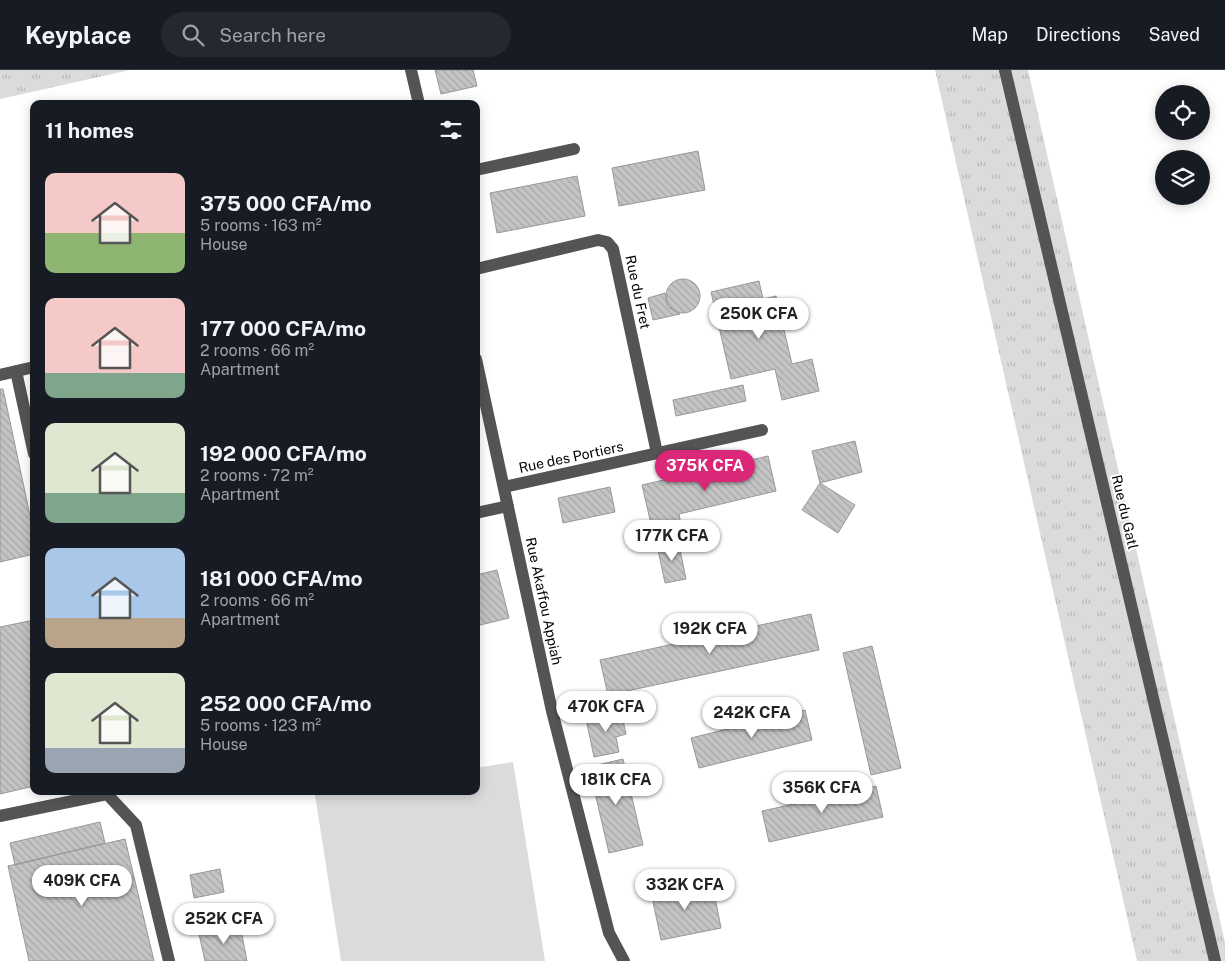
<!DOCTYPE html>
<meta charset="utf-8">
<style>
body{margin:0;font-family:"Public Sans",sans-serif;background:#242831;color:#f1f3f6;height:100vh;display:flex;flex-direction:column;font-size:19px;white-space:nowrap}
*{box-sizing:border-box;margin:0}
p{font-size:16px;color:#9ea1a6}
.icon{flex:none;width:28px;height:28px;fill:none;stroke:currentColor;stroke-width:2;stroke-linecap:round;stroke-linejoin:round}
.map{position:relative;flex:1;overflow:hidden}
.panel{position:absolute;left:30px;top:30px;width:450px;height:695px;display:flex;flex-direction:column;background:#171b24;border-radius:10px;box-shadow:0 2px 12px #0003}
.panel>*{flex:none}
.fabs{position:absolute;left:1155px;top:15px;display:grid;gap:10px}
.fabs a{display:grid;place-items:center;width:55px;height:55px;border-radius:50%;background:#171b24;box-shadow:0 2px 12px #0003;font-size:25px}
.price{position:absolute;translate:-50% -42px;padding:0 11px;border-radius:18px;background:#fff;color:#222;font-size:16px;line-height:32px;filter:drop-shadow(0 1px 2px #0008)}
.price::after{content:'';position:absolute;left:50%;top:30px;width:15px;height:11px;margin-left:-8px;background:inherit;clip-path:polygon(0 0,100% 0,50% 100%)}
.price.current{background:#db2777;color:#fff}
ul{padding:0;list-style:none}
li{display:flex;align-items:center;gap:15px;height:125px;padding:0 15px}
li span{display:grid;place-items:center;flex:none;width:140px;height:100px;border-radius:10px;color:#555}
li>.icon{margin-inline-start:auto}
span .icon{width:60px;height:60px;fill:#fffc;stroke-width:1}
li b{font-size:21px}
h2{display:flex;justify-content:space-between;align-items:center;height:60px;padding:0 15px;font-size:21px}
header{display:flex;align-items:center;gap:30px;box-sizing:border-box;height:70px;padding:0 25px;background:#171b24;border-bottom:1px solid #363941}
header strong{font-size:24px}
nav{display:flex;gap:28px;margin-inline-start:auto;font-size:18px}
.search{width:350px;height:45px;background:#242831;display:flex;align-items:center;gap:12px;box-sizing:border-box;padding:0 18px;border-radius:28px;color:#9ea1a6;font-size:19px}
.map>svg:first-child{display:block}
.grass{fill:url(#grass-tufts)}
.garden{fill:#dbdbdb}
.building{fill:url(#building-back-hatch);stroke:#989898}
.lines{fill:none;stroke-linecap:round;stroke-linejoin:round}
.minor{stroke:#545454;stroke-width:12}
.labels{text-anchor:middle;stroke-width:4;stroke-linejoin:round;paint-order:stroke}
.street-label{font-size:14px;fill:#000;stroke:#fff}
</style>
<header>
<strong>Keyplace</strong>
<div class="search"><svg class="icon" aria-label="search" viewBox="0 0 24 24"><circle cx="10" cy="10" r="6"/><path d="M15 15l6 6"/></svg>Search here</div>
<nav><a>Map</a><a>Directions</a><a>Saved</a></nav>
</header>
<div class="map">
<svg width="1225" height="891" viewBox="0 0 1225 891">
<defs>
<pattern id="grass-tufts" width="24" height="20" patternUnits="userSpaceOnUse" patternTransform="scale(1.25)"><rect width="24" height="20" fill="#dbdbdb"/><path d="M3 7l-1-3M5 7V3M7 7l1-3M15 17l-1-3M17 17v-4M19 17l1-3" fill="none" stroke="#bababa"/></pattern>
<pattern id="building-back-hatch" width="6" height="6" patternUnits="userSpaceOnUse" patternTransform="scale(1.25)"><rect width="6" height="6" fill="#c4c4c4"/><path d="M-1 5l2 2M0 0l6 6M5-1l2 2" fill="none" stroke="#a7a7a7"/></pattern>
</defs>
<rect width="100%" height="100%" fill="#fff"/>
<path class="grass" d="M0,0H130L0,29Z
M935,0H1028L1225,873V891H1137Z"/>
<path class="garden" d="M513,692L545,891H341L315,725L337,721H476V698Z"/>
<path class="building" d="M435,0H473L477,16L441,24Z
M698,81L705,120L619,136L612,98Z
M577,106L585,146L497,163L490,123Z
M666 226a17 17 0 1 1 34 0a17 17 0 1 1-34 0Z
M759,211L763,229L776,226L792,294L812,289L819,321L782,330L775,299L731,309L711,222Z
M665,223L668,237L680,244L653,250L648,228Z
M743,315L746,331L676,346L673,330Z
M0,319H3L34,464V484L0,492Z
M855,371L862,402L820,413L812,381Z
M768,386L776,421L679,444L682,461L654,467L642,415Z
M820,413L855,435L838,463L802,440Z
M610,417L615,442L563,453L558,428Z
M678,470L686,509L665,513L657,475Z
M497,500L509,548L476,556V505Z
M811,544L819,580L608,625L600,590Z
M34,550V716L0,724V557Z
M872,576L901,698L871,705L843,583Z
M805,640L812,670L699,698L691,668Z
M621,641L626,664L616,667L619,682L594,687L586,649Z
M623,689L643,775L609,783L589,697Z
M876,716L883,747L769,772L762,741Z
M100,752L105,773L15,795L10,773Z
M125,769L154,891H29L8,796Z
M220,799L224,822L194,828L190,805Z
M702,811L705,824L714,822L721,858L661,870L651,822Z
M240,855L247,891H205L199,864Z"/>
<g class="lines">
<path class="minor" d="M411,0L419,34
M1005,0L1215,891
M476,100L574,79
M476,199L598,170L607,172L613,179L657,383
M476,289L552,641L609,863L624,891
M16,301L34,384
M0,305L34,297
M504,417L762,360
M476,443L508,436
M107,724L136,755L169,891
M0,746L107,724V721"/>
</g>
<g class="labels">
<g class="street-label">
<text transform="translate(638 222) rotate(78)" y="5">Rue du Fret</text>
<text transform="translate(571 387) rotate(-12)" y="5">Rue des Portiers</text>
<text transform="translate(1125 442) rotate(77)" y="5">Rue du Gatl</text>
<text transform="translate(544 531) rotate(78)" y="5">Rue Akaffou Appiah</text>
</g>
</g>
</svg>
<div class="fabs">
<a><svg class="icon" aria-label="locate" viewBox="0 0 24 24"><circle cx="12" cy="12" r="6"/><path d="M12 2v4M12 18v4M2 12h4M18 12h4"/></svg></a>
<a><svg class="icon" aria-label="layers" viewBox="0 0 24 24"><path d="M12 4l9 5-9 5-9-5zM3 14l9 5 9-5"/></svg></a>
</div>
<b class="price" style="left:759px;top:270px">250K CFA</b>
<b class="price current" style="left:705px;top:422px">375K CFA</b>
<b class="price" style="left:672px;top:492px">177K CFA</b>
<b class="price" style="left:710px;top:585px">192K CFA</b>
<b class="price" style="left:606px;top:663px">470K CFA</b>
<b class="price" style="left:752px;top:669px">242K CFA</b>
<b class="price" style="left:616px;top:736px">181K CFA</b>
<b class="price" style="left:822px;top:744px">356K CFA</b>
<b class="price" style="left:82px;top:837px">409K CFA</b>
<b class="price" style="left:685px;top:841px">332K CFA</b>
<b class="price" style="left:224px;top:875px">252K CFA</b>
<section class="panel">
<h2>11 homes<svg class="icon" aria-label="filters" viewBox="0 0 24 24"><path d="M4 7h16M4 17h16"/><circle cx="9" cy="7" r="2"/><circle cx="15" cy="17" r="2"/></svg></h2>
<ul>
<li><span style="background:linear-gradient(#f6c9c9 60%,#8fb573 0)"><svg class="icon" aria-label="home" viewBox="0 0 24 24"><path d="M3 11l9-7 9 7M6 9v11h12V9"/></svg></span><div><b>375 000 CFA/mo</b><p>5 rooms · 163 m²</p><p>House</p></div></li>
<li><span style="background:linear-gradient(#f6c9c9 75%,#7fa58c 0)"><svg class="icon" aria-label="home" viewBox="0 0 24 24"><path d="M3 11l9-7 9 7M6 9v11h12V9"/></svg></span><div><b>177 000 CFA/mo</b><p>2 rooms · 66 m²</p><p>Apartment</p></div></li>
<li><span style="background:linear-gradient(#dfe7d0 70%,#7fa58c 0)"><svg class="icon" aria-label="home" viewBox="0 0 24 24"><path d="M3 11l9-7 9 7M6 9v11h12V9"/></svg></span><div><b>192 000 CFA/mo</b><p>2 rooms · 72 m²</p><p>Apartment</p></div></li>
<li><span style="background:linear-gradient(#a9c7e8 70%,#b9a48a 0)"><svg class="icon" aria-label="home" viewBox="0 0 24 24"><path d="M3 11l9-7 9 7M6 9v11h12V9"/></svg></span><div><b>181 000 CFA/mo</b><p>2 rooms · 66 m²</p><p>Apartment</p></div></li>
<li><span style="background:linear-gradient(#dfe7d0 75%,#9aa5b1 0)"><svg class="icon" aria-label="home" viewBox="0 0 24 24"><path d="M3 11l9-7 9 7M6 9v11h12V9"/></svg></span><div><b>252 000 CFA/mo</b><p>5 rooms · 123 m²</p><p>House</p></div></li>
</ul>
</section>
</div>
